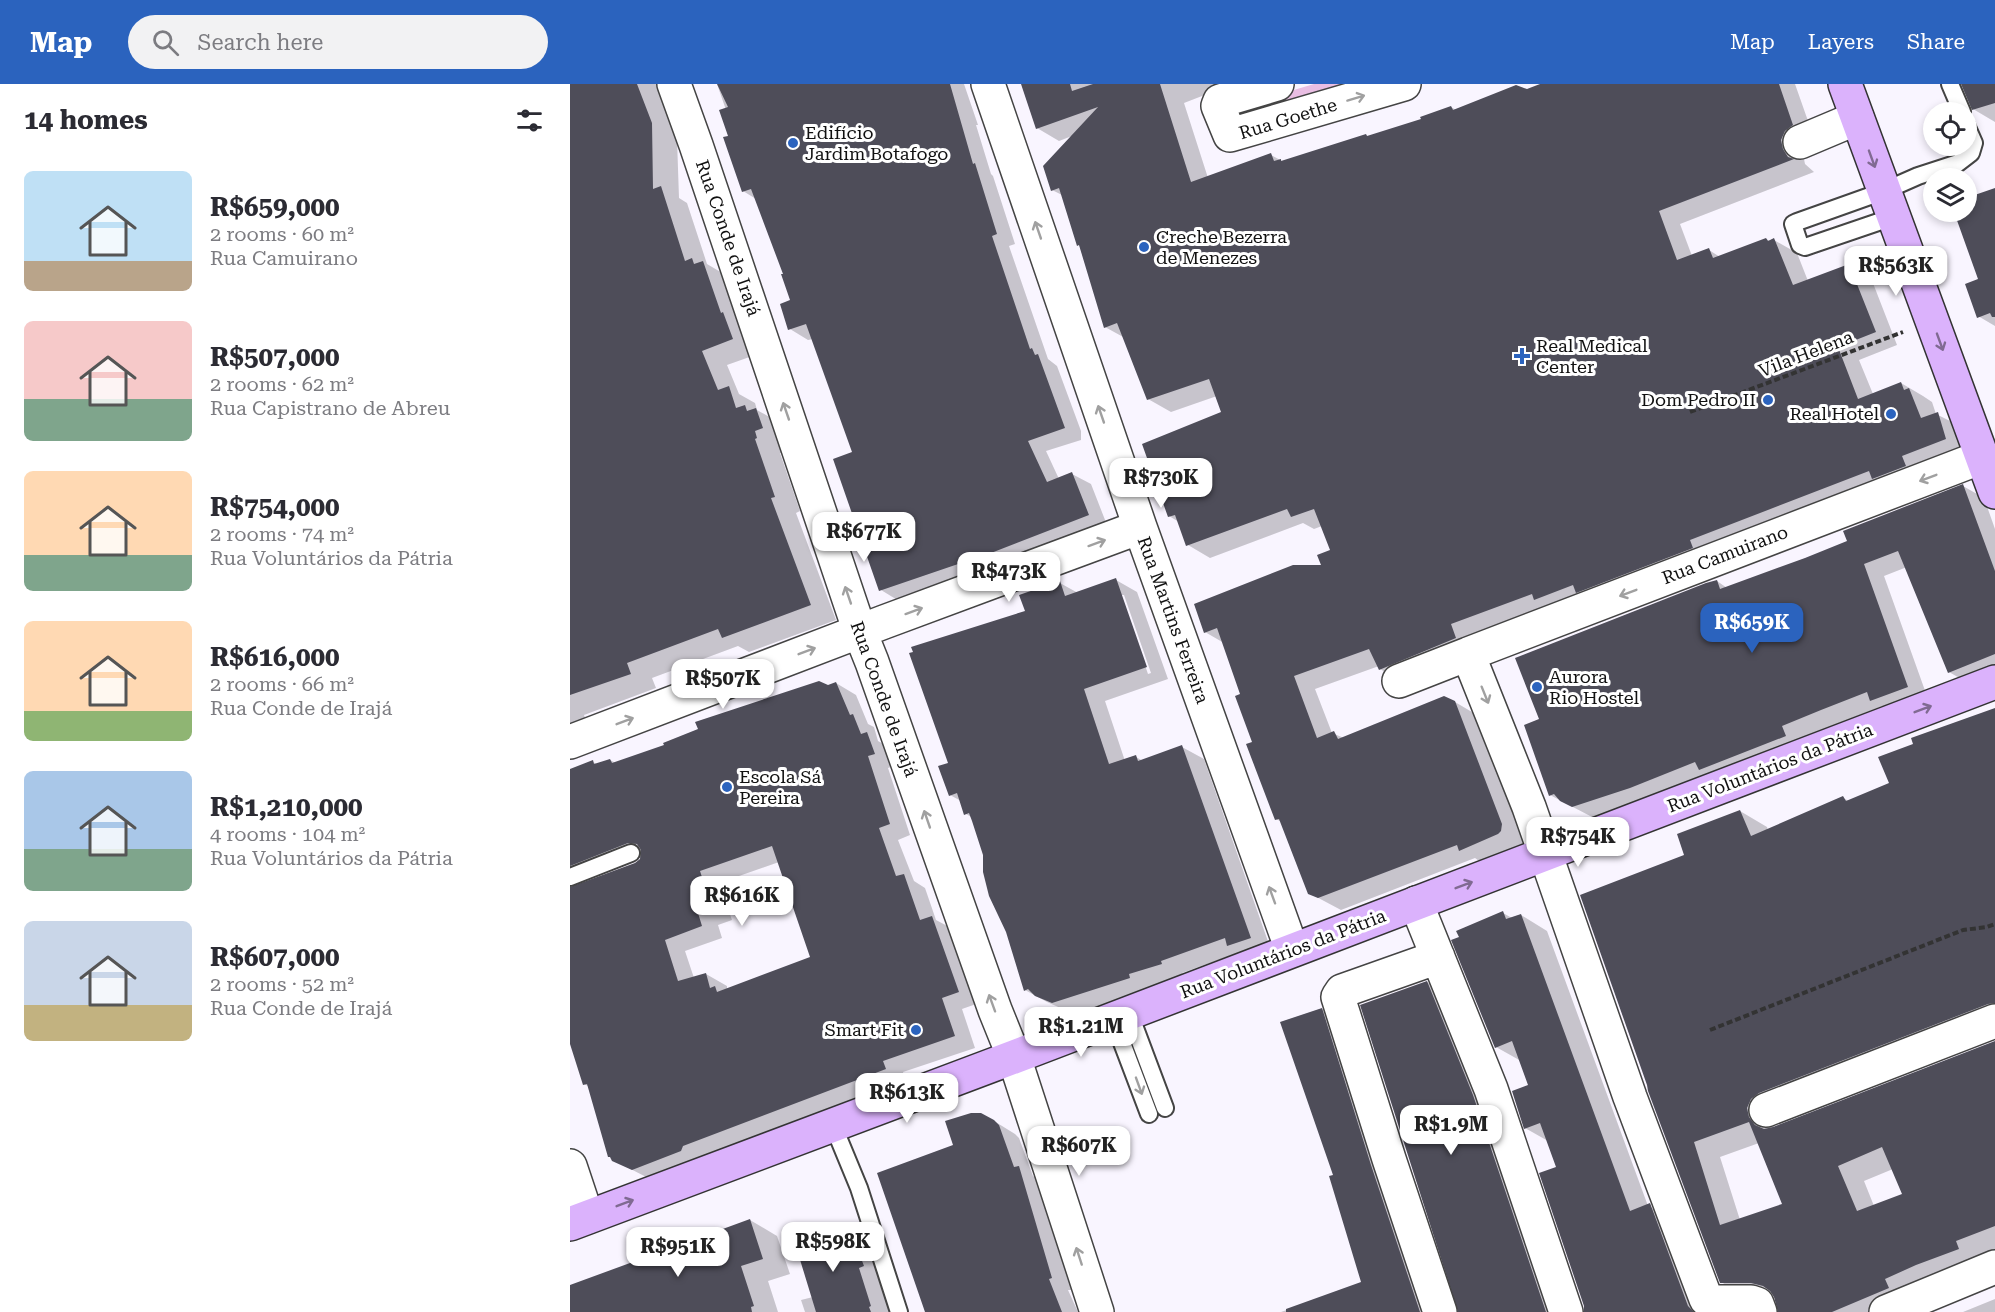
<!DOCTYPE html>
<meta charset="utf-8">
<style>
body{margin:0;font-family:"Roboto Serif",serif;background:#f2f2f3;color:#2b2b33;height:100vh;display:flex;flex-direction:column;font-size:22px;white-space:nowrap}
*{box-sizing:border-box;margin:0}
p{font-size:20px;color:#7c7c81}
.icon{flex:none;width:33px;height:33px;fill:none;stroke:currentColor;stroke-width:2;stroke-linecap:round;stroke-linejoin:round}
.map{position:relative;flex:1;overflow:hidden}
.details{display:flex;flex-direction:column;background:#fff;width:570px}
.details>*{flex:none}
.controls{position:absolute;left:1353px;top:18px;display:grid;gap:12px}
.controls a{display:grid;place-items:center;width:54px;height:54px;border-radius:50%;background:#fff;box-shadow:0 3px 9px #0003;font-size:30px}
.price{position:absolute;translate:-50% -51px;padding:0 14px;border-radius:12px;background:#fff;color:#222;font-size:20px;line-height:39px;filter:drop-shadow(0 2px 3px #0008)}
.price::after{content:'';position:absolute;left:50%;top:36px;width:18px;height:14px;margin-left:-9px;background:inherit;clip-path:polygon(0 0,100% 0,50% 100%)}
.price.active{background:#2b63be;color:#fff}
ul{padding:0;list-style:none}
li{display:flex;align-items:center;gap:18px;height:150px;padding:0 24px}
li span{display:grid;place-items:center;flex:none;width:168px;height:120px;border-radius:9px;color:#555}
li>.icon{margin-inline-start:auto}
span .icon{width:72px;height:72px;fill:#fffc;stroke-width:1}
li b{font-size:26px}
h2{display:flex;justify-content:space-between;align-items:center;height:72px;padding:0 24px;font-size:26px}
header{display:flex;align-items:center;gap:36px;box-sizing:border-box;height:84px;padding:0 30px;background:#2b63be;color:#fff}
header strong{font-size:28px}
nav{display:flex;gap:33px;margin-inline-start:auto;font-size:21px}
.search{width:420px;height:54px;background:#f2f2f3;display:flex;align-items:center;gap:15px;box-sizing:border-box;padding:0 21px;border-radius:33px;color:#7c7c81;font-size:22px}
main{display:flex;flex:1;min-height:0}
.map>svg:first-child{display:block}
.green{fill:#e9bee3}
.shadow{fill:#0003;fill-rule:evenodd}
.building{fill:#4e4d59;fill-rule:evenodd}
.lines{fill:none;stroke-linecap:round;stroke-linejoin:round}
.lane-casing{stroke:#444;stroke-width:20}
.street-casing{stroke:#444;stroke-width:36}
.secondary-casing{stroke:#333;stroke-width:36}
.path{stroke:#333;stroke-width:4;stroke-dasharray:6 3;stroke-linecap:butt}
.lane{stroke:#fff;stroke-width:16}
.street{stroke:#fff;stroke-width:33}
.secondary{stroke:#dbb2fc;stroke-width:33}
.oneway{stroke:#a0a0a0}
.oneway2{stroke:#806a92}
.poi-dot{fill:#2b63be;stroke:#fff;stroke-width:2}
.labels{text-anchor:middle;stroke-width:6;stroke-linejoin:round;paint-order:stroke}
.street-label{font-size:18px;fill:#111;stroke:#fff}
.poi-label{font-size:18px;fill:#111;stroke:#fff;text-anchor:start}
</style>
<header>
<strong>Map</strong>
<div class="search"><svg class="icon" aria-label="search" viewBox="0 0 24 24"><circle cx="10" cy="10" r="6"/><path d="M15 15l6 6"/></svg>Search here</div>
<nav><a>Map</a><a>Layers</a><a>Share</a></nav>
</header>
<main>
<section class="details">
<h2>14 homes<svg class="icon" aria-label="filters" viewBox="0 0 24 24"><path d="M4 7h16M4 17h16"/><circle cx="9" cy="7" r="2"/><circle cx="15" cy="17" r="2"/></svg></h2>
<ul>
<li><span style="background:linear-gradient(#bfe0f5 75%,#b9a48a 0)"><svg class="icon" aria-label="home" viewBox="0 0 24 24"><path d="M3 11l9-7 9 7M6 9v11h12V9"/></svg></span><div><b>R$659,000</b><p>2 rooms · 60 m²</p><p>Rua Camuirano</p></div></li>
<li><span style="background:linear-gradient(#f6c9c9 65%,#7fa58c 0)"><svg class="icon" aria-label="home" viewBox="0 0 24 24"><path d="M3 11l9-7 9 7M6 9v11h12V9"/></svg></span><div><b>R$507,000</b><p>2 rooms · 62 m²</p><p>Rua Capistrano de Abreu</p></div></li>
<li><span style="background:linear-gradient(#ffd9b3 70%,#7fa58c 0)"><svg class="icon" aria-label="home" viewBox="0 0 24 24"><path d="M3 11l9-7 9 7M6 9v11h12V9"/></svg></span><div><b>R$754,000</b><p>2 rooms · 74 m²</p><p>Rua Voluntários da Pátria</p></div></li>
<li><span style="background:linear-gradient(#ffd9b3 75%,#8fb573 0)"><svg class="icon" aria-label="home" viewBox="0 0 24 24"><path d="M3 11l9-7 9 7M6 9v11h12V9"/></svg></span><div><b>R$616,000</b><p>2 rooms · 66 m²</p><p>Rua Conde de Irajá</p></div></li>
<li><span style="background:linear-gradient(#a9c7e8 65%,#7fa58c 0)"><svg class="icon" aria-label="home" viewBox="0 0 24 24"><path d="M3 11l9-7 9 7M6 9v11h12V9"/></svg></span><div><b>R$1,210,000</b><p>4 rooms · 104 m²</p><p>Rua Voluntários da Pátria</p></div></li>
<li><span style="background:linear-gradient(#c9d6e8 70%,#c2b280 0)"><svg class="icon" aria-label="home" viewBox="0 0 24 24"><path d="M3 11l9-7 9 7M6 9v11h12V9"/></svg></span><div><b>R$607,000</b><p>2 rooms · 52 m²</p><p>Rua Conde de Irajá</p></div></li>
</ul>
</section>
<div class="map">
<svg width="1425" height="1228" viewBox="0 0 1425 1228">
<rect width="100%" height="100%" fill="#f9f5ff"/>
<path class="green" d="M744,0H799L674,37L683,18Z"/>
<path class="shadow" d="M0,0H87L107,55L109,114L117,119L137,180L159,193L188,270L157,281L169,310L185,319L187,326L212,340L219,359L210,362L212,369H210L230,427L226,429L266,536L179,568L168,562L82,594L86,604L14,631L19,644L0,651Z
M147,0H394L408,41H406L421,90L423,92L445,160L439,162L478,275L487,282L511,347V356L476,367L489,395L502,390L521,400L537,441L329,517L311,506L284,369L243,255L238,256L220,245L222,217L215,191L186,115L173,107L160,53L156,26Z
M460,0H663L614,19L638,94L701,71L714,78L796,51L799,53L853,36L881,23L886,26L975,0H1225L1244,54L1233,70L1235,80L1244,88L1110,140L1122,172L1139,166L1150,173L1196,155L1200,157L1204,156L1227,169L1238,197L1279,181L1301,194L1327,261L1289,276L1303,310L1331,299L1353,312L1362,318L1366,330L1390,342L1398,367L832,598L810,585L809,582L745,605L762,649L774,654L885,618L907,631L954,753L953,759L950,762L912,779L905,774L771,826L739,809L712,738L706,735L672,611L654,559L635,548L753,482L762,467L752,442L744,445L733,439L640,474L618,461L609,438L599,432L653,328L647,312L601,328L578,315L555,254L535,243L494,112L482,106L502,52L489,57L467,44Z
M1394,0H1425V38L1403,25Z
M1425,107V242L1408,232L1410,196L1386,128H1396Z
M1393,402L1414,414L1425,445V590L1400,600L1379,588L1337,483L1314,492L1358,615L1322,628L1312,622L1232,654L1236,664L1024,734L980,711L971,636L1147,497L1157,504L1279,458Z
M546,496L567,508L598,595L535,617L555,677L566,673L573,677L612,663L634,675L701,866L680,873L670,868L612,889L613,892L579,903L580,906L504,930L477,918L455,906L403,734L396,730L391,717L380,711V680L457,528L490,499L508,509ZM551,511H554L581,589L578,590Z
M266,599L286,611L298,640L304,643L308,657L317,662L324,682L318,684L340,751L328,756L344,797L355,804L366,836L383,845L409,919L392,925L405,964L333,988L336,997L84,1097L43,1076L20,1003L14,1000L0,955V686L23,678L28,681L40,676L46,679ZM75,772L66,780L11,801L17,795ZM209,778L242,874L157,905V902L136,890L124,894L115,867L152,854L148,841L162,836L149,799Z
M1425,625V942L1204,1038V1045L1425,959V1167L1324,1228H1210L1205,1214H1178L1151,1198L1079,1006L1116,772L1170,727L1197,743L1198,746L1273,714L1279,717L1321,700ZM1189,1059L1214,1121L1170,1136L1150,1073ZM1323,1085L1334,1111L1304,1122L1294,1097Z
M933,829L942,834L951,831L977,847L1078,1122L1106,1136L1141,1228H1016L988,1084L978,1057L955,1044L960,1002L951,977L926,963Z
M857,898L884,914L997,1228H890Z
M752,925L778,941L871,1228H711L793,1199L765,1091Z
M424,1037L445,1050L449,1054L463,1092L469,1095L502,1206H498L508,1228H357L385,1062Z
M180,1136L207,1152L220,1190L198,1197L208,1228H0V1203Z
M262,1146L303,1170L324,1228H235L231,1216L243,1213Z
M1425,1215V1228H1393Z"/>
<path class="building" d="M0,0H67L82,39L83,105L91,102L115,177L122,174L124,180L133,177L151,229L153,228L163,255L132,267L148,306L159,302L166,324L175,321L177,327L186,324L193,344L185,347L187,354L185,355L205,413L201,414L241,521L152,554L148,545L57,579L61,590L0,611Z
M147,0H380L403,80L405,79L427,150L422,152L460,265L462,264L465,271L468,270L495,344L458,357L477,398L502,388L519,431L421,469L422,471L396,481L394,478L309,507L263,375L282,368L236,240L218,246L210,220L220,216L211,190H213L181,105L172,108L153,53L158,52L149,26L158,23Z
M451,0H500L502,7L523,0H590L621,98L701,69L704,77L711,75V77L796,50L797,52L851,35L850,33L881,22L883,26L946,1L957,5L970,0H1209L1223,41L1215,47L1211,56L1213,65L1218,73L1224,75L1089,127L1107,176L1139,164L1143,174L1196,154L1198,157L1204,154L1223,201L1279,180L1306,248L1268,263L1288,315L1331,298L1334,306L1339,304L1351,334L1368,328L1376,355L1332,372L1336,382L1302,395L1299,387L1120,456L1123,464L1006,509L1003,501L964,516L962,510L881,540L886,554L809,586L799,565L724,592L747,654L764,647L768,655L874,612L885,617L932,740L931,747L928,750L889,767L887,761L748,814L738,810L709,735L705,736L676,660L682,658L665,612L670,610L647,544L634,549L624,520L723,481H751L747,471L760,466L744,425L721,433L717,425L616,462L605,431L598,433L572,360L651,328L639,295L577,316L547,239L534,244L509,161L507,162L489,104L481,107L473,82L528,23L466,45Z
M1391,0H1425V19L1402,26Z
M1425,104V233H1422L1420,229L1407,234L1395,200L1408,195L1384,128H1396V114Z
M1393,400L1425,487V570L1378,589L1328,467L1294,480L1338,603L1300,617L1297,608L1251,626L1212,642L1216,652L1129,686L1125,678L1060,704L1002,723L990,717L984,710L979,712L954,641L969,635L945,574L1136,499L1147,496L1150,505L1235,474L1277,457L1273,447Z
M546,494L577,583L514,605L539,680L566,671L568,677L612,661L681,854L657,862L655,854L591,877L592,880L559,890L560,894L482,919L465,912L458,905L454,907L436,848L419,812L413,788V771L402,737L399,729L394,731L387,709L379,712L368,682L378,679L339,569L343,568L341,563L455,527L449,511L490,497L495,512Z
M249,597L258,601L266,598L280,631L283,630L291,650L297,648L305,670L298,672L320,740L309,744L326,792L334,790L350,836L362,832L389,908L372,914L385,952L313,977L316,985L113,1062L111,1067L62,1086L42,1077L40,1073H38L17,1000L13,1001L0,960V803L65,779L70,775L71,766L67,760L58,759L0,782V685L23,676L24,680L40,675L42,679L94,661L93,659L128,645L125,638ZM202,762L240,873L147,908L145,902L140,904L136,889L108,897L95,856L132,842L128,829L142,824L130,787Z
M1425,624V919L1418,920L1189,1009L1181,1015L1177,1024L1179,1033L1185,1041L1194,1045L1203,1043L1425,957V1142L1386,1157L1389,1165L1346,1181L1315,1195L1319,1204L1262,1228H1208L1204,1213L1200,1207L1193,1202L1181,1199H1150L1078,1007L1077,1001L1010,811L1114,771L1107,750L1170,726L1181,752L1273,712L1276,717L1319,699L1308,673L1343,660L1341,654ZM1179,1038L1212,1120L1150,1141L1124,1058ZM1312,1063L1332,1110L1287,1127L1268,1082Z
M933,827L936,835L951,830L1060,1127L1080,1119L1118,1222L1124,1228H1014V1222L969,1089L986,1083L970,1039L954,1045L942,1007L958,1001L942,957L925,964L881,856L889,853L886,847Z
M857,897L903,1011L976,1228H888L790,921Z
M752,924L801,1081L850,1228H716V1225L791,1198L759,1092L763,1091L710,938Z
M401,1029H411L424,1036L429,1041L444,1083L449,1082L482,1194L479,1195L492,1228H355L307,1089L383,1061L375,1037Z
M180,1135L193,1175L171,1182L184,1222L181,1223L182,1228H0V1201Z
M262,1144L265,1156L276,1153L280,1163L286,1161L294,1182L289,1184L301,1222L299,1223L301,1228H246L224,1156Z"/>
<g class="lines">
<defs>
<path id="lane" d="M1380,0L1392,28
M1323,133L1235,163L1230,161L1223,140L1227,138L1314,107L1348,92L1388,79L1401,69L1404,59L1396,41
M0,793L61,769
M559,928L595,1024
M543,935L579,1030
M263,1041L289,1104L329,1228"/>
<path id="street" d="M104,0L126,61L290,548L302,578L425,926L444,973L527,1228
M418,0L570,443L722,866
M707,0L650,17L648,22L660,51L834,0
M1230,58L1287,34
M829,597L898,570
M0,658L314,538L570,443
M846,819L921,1005L996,1228
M868,873L772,907L768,913L819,1075L870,1228
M1196,1026L1425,937
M0,1082L17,1133
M1190,1228L1187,1220L1181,1218H1142L1136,1215L1060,1013L959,723L898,570L1412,373
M1316,1228L1425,1183"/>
<path id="secondary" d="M1275,0L1425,408
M0,1140L444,973L1425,598"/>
</defs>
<use href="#lane" class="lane-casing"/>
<use href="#street" class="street-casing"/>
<use href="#secondary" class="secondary-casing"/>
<path class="path" d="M1120,328L1333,248
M1140,946L1393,846L1417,843L1425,840"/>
<use href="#lane" class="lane"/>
<use href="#street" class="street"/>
<use href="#secondary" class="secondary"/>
</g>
<defs><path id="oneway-shaft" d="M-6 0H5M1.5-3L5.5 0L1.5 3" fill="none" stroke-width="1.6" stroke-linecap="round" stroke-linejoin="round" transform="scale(1.5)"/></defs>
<g class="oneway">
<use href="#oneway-shaft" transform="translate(786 14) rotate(-17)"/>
<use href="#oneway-shaft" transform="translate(468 146) rotate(-109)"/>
<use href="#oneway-shaft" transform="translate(216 327) rotate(-109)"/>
<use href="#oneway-shaft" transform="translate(531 330) rotate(-109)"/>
<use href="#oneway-shaft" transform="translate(1358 394) rotate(159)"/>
<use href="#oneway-shaft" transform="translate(527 459) rotate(-20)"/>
<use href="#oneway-shaft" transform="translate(1058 509) rotate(159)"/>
<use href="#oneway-shaft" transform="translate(278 511) rotate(-109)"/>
<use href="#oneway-shaft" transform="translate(344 527) rotate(-20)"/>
<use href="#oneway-shaft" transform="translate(237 567) rotate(-21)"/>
<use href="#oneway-shaft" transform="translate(915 611) rotate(68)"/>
<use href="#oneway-shaft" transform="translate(55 637) rotate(-21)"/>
<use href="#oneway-shaft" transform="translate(357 735) rotate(-109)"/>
<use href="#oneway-shaft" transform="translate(702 811) rotate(-110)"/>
<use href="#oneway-shaft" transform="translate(422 919) rotate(-110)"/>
<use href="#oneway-shaft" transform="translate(569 1002) rotate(70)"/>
<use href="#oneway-shaft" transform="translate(509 1172) rotate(-108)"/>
</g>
<g class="oneway2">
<use href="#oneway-shaft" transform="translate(1302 75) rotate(70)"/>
<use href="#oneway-shaft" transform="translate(1370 258) rotate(70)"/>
<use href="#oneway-shaft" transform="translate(1353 625) rotate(-21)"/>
<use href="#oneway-shaft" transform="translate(894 801) rotate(-21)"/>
<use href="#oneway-shaft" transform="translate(55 1119) rotate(-21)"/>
</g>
<g class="poi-dot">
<circle cx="223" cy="59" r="6"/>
<circle cx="574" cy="163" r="6"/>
<path d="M949 263h6v6h6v6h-6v6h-6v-6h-6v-6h6z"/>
<circle cx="1198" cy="316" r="6"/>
<circle cx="1321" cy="330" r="6"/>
<circle cx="967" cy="603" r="6"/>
<circle cx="157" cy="703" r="6"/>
<circle cx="346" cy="946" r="6"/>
</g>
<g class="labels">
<g class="street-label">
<text transform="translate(718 35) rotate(-17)" y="6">Rua Goethe</text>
<text transform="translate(158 154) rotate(71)" y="6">Rua Conde de Irajá</text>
<text transform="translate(1236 270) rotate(-21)" y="6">Vila Helena</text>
<text transform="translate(1155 471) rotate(-21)" y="6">Rua Camuirano</text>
<text transform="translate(603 536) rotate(70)" y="6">Rua Martins Ferreira</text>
<text transform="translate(314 615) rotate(70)" y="6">Rua Conde de Irajá</text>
<text transform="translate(1200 684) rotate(-21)" y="6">Rua Voluntários da Pátria</text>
<text transform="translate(713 870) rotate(-21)" y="6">Rua Voluntários da Pátria</text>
</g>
<g class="poi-label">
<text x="235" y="55">Edifício<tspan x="235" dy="21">Jardim Botafogo</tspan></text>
<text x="586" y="159">Creche Bezerra<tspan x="586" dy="21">de Menezes</tspan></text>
<text x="966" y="268">Real Medical<tspan x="966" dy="21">Center</tspan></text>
<text x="1186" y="322" text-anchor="end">Dom Pedro II</text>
<text x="1309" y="336" text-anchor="end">Real Hotel</text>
<text x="979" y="599">Aurora<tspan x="979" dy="21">Rio Hostel</tspan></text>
<text x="169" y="699">Escola Sá<tspan x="169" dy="21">Pereira</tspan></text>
<text x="334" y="952" text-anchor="end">Smart Fit</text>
</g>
</g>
</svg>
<div class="controls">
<a><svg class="icon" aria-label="locate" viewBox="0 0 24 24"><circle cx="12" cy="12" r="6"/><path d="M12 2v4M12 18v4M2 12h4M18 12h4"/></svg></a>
<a><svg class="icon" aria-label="layers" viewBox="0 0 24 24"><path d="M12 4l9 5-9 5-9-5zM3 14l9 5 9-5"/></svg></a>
</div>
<b class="price" style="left:1326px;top:213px">R$563K</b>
<b class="price" style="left:591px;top:425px">R$730K</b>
<b class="price" style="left:294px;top:479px">R$677K</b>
<b class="price" style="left:439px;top:519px">R$473K</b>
<b class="price active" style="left:1182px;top:570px">R$659K</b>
<b class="price" style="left:153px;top:626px">R$507K</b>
<b class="price" style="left:1008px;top:784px">R$754K</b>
<b class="price" style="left:172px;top:843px">R$616K</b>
<b class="price" style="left:511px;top:974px">R$1.21M</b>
<b class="price" style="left:337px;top:1040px">R$613K</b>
<b class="price" style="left:881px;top:1072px">R$1.9M</b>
<b class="price" style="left:509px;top:1093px">R$607K</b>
<b class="price" style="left:263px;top:1189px">R$598K</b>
<b class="price" style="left:108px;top:1194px">R$951K</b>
</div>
</main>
